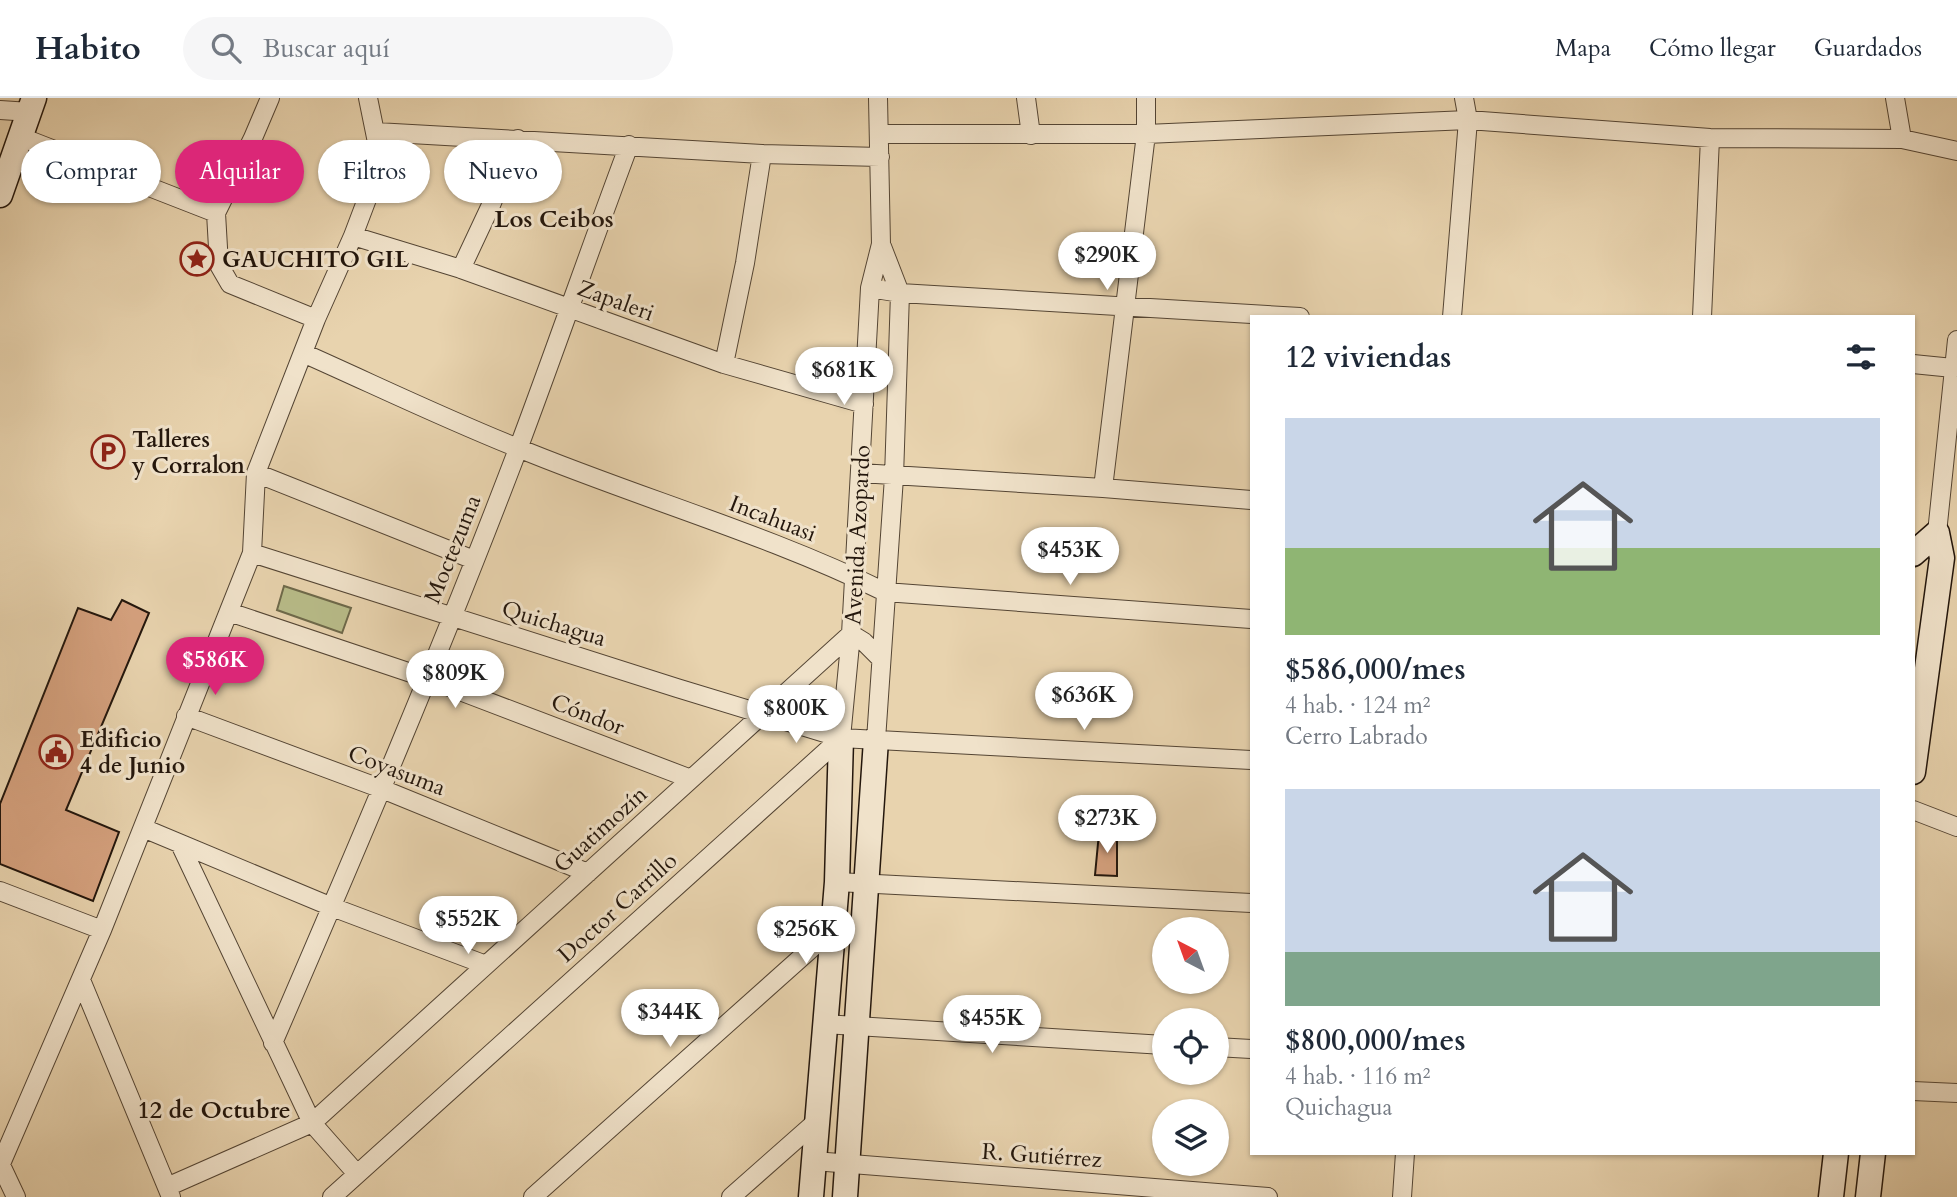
<!DOCTYPE html>
<html lang="es">
<meta charset="utf-8">
<style>
body{margin:0;font-family:Cardo,serif;background:#f6f6f7;color:#1f2937;height:100vh;display:flex;flex-direction:column;font-size:26px;white-space:nowrap}
*{box-sizing:border-box;margin:0}
p{font-size:23px;color:#747a83}
.icon{flex:none;width:38px;height:38px;fill:none;stroke:currentColor;stroke-width:2;stroke-linecap:round;stroke-linejoin:round}
.map{position:relative;flex:1;overflow:hidden}
.details{position:absolute;left:1250px;top:217px;width:665px;height:840px;display:flex;flex-direction:column;background:#fff;border-radius:0px;box-shadow:0 2px 5px #0004}
.details>*{flex:none}
.top-card{position:absolute;left:21px;top:42px;width:665px;height:63px;display:flex;gap:14px}
.needle{width:46px;rotate:319deg}
.fabs{position:absolute;left:1152px;top:819px;display:grid;gap:14px}
.fabs a{display:grid;place-items:center;width:77px;height:77px;border-radius:50%;background:#fff;box-shadow:0 2px 5px #0004;font-size:35px}
.price{position:absolute;translate:-50% -60px;padding:0 16px;border-radius:24px;background:#fff;color:#222;font-size:23px;line-height:46px;filter:drop-shadow(0 2px 4px #0008)}
.price::after{content:'';position:absolute;left:50%;top:42px;width:21px;height:16px;margin-left:-10px;background:inherit;clip-path:polygon(0 0,100% 0,50% 100%)}
.price.selected{background:#db2777;color:#fff}
ul{padding:0;list-style:none}
li{display:grid;align-content:center;gap:14px;height:371px;padding:0 35px}
li span{display:grid;place-items:center;height:217px;border-radius:0px;color:#555}
li>.icon{margin-inline-start:auto}
span .icon{width:126px;height:126px;fill:#fffc;stroke-width:1}
li b{font-size:30px}
h2{display:flex;justify-content:space-between;align-items:center;height:84px;padding:0 35px;font-size:30px}
.pill{padding:0 24px;border-radius:32px;background:#fff;box-shadow:0 2px 5px #0004;font-size:24px;line-height:63px}
.pill.selected{background:#db2777;color:#fff}
header{display:flex;align-items:center;gap:42px;box-sizing:border-box;height:98px;padding:0 35px;background:#fff;border-bottom:2px solid #e0e1e3}
header strong{font-size:33px}
nav{display:flex;gap:38px;margin-inline-start:auto;font-size:24px}
.search{width:490px;height:63px;background:#f6f6f7;display:flex;align-items:center;gap:18px;box-sizing:border-box;padding:0 24px;border-radius:38px;color:#747a83;font-size:26px}
.map>svg:first-child{display:block}
.green{fill:#b8bc89;stroke:#6e694a;stroke-width:2}
.building{fill:#d5a17e;stroke:#23160c;stroke-width:2}
.lines{fill:none;stroke-linecap:round;stroke-linejoin:round}
.street-casing{stroke:#544534;stroke-width:20}
.secondary-casing{stroke:#23160c;stroke-width:27}
.street{stroke:#f0e2ca;stroke-width:18}
.secondary{stroke:#f0e2ca;stroke-width:24}
.labels{text-anchor:middle;stroke-width:6;stroke-linejoin:round;paint-order:stroke}
.poi-label{font-size:23px;font-weight:bold;fill:#23160c;stroke:#f0e2ca;text-anchor:start}
.street-label{font-size:23px;fill:#23160c;stroke:#f0e2ca}
.neighbourhood-label{font-size:24px;font-weight:bold;fill:#23160c;stroke:#f0e2ca}
</style>
<header>
<strong>Habito</strong>
<div class="search"><svg class="icon" aria-label="search" viewBox="0 0 24 24"><circle cx="10" cy="10" r="6"/><path d="M15 15l6 6"/></svg>Buscar aquí</div>
<nav><a>Mapa</a><a>Cómo llegar</a><a>Guardados</a></nav>
</header>
<div class="map">
<svg width="1957" height="1099" viewBox="0 0 1957 1099">
<rect width="100%" height="100%" fill="#e8d3ae"/>
<filter id="stains"><feTurbulence type="fractalNoise" baseFrequency=".00286" numOctaves="4"/><feColorMatrix values="0 0 0 0 .2 0 0 0 0 .09 0 0 0 0 .02 0 0 0 .5 -.17"/></filter>
<radialGradient id="worn" r=".72"><stop offset=".6" stop-color="#630" stop-opacity="0"/><stop offset="1" stop-color="#630" stop-opacity=".3"/></radialGradient>
<path class="green" d="M284,488L351,510L342,535L277,512Z"/>
<path class="building" d="M122,502L149,515L66,712L119,734L93,803L0,766V706L78,510L111,522Z
M1099,735H1117V778L1095,777Z"/>
<g class="lines">
<defs>
<path id="street" d="M1026,0L1031,37
M1895,0L1902,41
M0,12L30,14
M376,34L762,56L880,59
M880,36H1146L1468,22L1710,40L1902,41L1957,53
M21,39L216,115L219,167L230,186L316,221
M216,115L253,40L270,0
M353,138L461,171L724,266L864,306
M461,171L491,107L518,41
M870,190L900,195L1300,219
M1452,219L1468,22L1464,0
M1702,219L1710,40
M303,255C375,287 445,321 518,350C639,400 767,436 885,494L1251,521
M724,266L745,165L762,56
M1913,266L1953,270
M256,375L474,462
M860,375L1103,390L1251,402
M1103,390L1146,36V0
M1937,435L1957,242
M252,455L677,590L841,640L1251,662
M229,514L426,580L691,681
M851,536L864,544L881,561
M186,618L382,691L588,775
M841,640L851,536L870,190L881,146L878,0
M876,642L894,379L900,195L881,146
M1913,712L1957,729
M143,730L332,809L486,867
M180,746L312,1025L357,1076
M837,784L1251,805
M0,793L102,832
M81,882L171,1099
M824,926L1164,947
M273,945C358,748 442,551 518,351C556,250 591,148 629,47
M1216,949L1251,951
M1913,993L1957,995
M814,1063L1268,1099
M0,1065L16,1099
M0,1068L102,832L252,455L256,375L316,221L353,138L381,64L368,0
M167,1089L312,1025L851,536
M332,1099L841,640
M533,1099L832,832
M731,1099L817,1023
M1402,1099L1405,1055"/>
<path id="secondary" d="M0,97L34,0
M1913,456L1937,435
M1913,674L1942,460L1937,435
M811,1099L837,784L841,640
M845,1099L876,642
M1831,1099L1836,1055
M1868,1099L1873,1055"/>
</defs>
<use href="#street" class="street-casing"/>
<use href="#secondary" class="secondary-casing"/>
<use href="#street" class="street"/>
<use href="#secondary" class="secondary"/>
</g>
<defs>
<symbol id="sight-ring" viewBox="-11 -11 22 22"><circle r="9.5" fill="#f0e2ca" stroke="#8f2418" stroke-width="1.5"/><path d="M0-6L1.8-2.2L6-1.7L2.9 1.2L3.7 5.4L0 3.3L-3.7 5.4L-2.9 1.2L-6-1.7L-1.8-2.2Z" fill="#8f2418"/></symbol>
<symbol id="parking-ring" viewBox="-11 -11 22 22"><circle r="9.5" fill="#f0e2ca" stroke="#8f2418" stroke-width="1.5"/><path d="M-3.5-5.5H1a3.5 3.5 0 0 1 0 7H-1V5.5H-3.5ZM-1-3.4V-.6H.8a1.4 1.4 0 0 0 0-2.8Z" fill="#8f2418"/></symbol>
<symbol id="civic-ring" viewBox="-11 -11 22 22"><circle r="9.5" fill="#f0e2ca" stroke="#8f2418" stroke-width="1.5"/><path d="M-.6-6.5H3V-4.5H.6V-3L4-1V1h2V6H-6V1h2V-1L-.6-3ZM-1.2 2.5V6h2.4V2.5Z" fill="#8f2418"/></symbol>
</defs>
<g fill-rule="evenodd">
<use href="#sight-ring" x="178" y="142" width="38" height="38"/>
<use href="#parking-ring" x="89" y="335" width="38" height="38"/>
<use href="#civic-ring" x="37" y="635" width="38" height="38"/>
</g>
<g class="labels">
<g class="poi-label">
<text x="222" y="169">GAUCHITO GIL</text>
<text x="132" y="349">Talleres<tspan x="132" dy="26">y Corralon</tspan></text>
<text x="80" y="649">Edificio<tspan x="80" dy="26">4 de Junio</tspan></text>
</g>
<g class="street-label">
<text transform="translate(616 202) rotate(20)" y="8">Zapaleri</text>
<text transform="translate(773 420) rotate(21)" y="8">Incahuasi</text>
<text transform="translate(857 437) rotate(-87)" y="8">Avenida Azopardo</text>
<text transform="translate(452 451) rotate(-68)" y="8">Moctezuma</text>
<text transform="translate(554 525) rotate(17)" y="8">Quichagua</text>
<text transform="translate(588 616) rotate(21)" y="8">Cóndor</text>
<text transform="translate(397 672) rotate(21)" y="8">Coyasuma</text>
<text transform="translate(600 731) rotate(-42)" y="8">Guatimozín</text>
<text transform="translate(617 809) rotate(-42)" y="8">Doctor Carrillo</text>
<text transform="translate(1042 1057) rotate(4)" y="8">R. Gutiérrez</text>
</g>
<g class="neighbourhood-label">
<text x="554" y="129">Los Ceibos</text>
<text x="214" y="1020">12 de Octubre</text>
</g>
</g>
<rect width="100%" height="100%" filter="url(#stains)"/>
<rect width="100%" height="100%" fill="url(#worn)"/>
</svg>
<div class="fabs">
<a><svg class="needle" viewBox="-14 -14 28 28"><path d="M0-13l5 13h-10z" fill="#e53935"/><path d="M0 13l5-13h-10z" fill="#747a83"/></svg></a>
<a><svg class="icon" aria-label="locate" viewBox="0 0 24 24"><circle cx="12" cy="12" r="6"/><path d="M12 2v4M12 18v4M2 12h4M18 12h4"/></svg></a>
<a><svg class="icon" aria-label="layers" viewBox="0 0 24 24"><path d="M12 4l9 5-9 5-9-5zM3 14l9 5 9-5"/></svg></a>
</div>
<b class="price" style="left:1107px;top:194px">$290K</b>
<b class="price" style="left:844px;top:309px">$681K</b>
<b class="price" style="left:1070px;top:489px">$453K</b>
<b class="price selected" style="left:215px;top:599px">$586K</b>
<b class="price" style="left:455px;top:612px">$809K</b>
<b class="price" style="left:1084px;top:634px">$636K</b>
<b class="price" style="left:796px;top:647px">$800K</b>
<b class="price" style="left:1107px;top:757px">$273K</b>
<b class="price" style="left:468px;top:858px">$552K</b>
<b class="price" style="left:806px;top:868px">$256K</b>
<b class="price" style="left:670px;top:951px">$344K</b>
<b class="price" style="left:992px;top:957px">$455K</b>
<div class="top-card">
<a class="pill">Comprar</a>
<a class="pill selected">Alquilar</a>
<a class="pill">Filtros</a>
<a class="pill">Nuevo</a>
</div>
<section class="details">
<h2>12 viviendas<svg class="icon" aria-label="filters" viewBox="0 0 24 24"><path d="M4 7h16M4 17h16"/><circle cx="9" cy="7" r="2"/><circle cx="15" cy="17" r="2"/></svg></h2>
<ul>
<li><span style="background:linear-gradient(#c9d6e8 60%,#8fb573 0)"><svg class="icon" aria-label="home" viewBox="0 0 24 24"><path d="M3 11l9-7 9 7M6 9v11h12V9"/></svg></span><div><b>$586,000/mes</b><p>4 hab. · 124 m²</p><p>Cerro Labrado</p></div></li>
<li><span style="background:linear-gradient(#c9d6e8 75%,#7fa58c 0)"><svg class="icon" aria-label="home" viewBox="0 0 24 24"><path d="M3 11l9-7 9 7M6 9v11h12V9"/></svg></span><div><b>$800,000/mes</b><p>4 hab. · 116 m²</p><p>Quichagua</p></div></li>
</ul>
</section>
</div>
